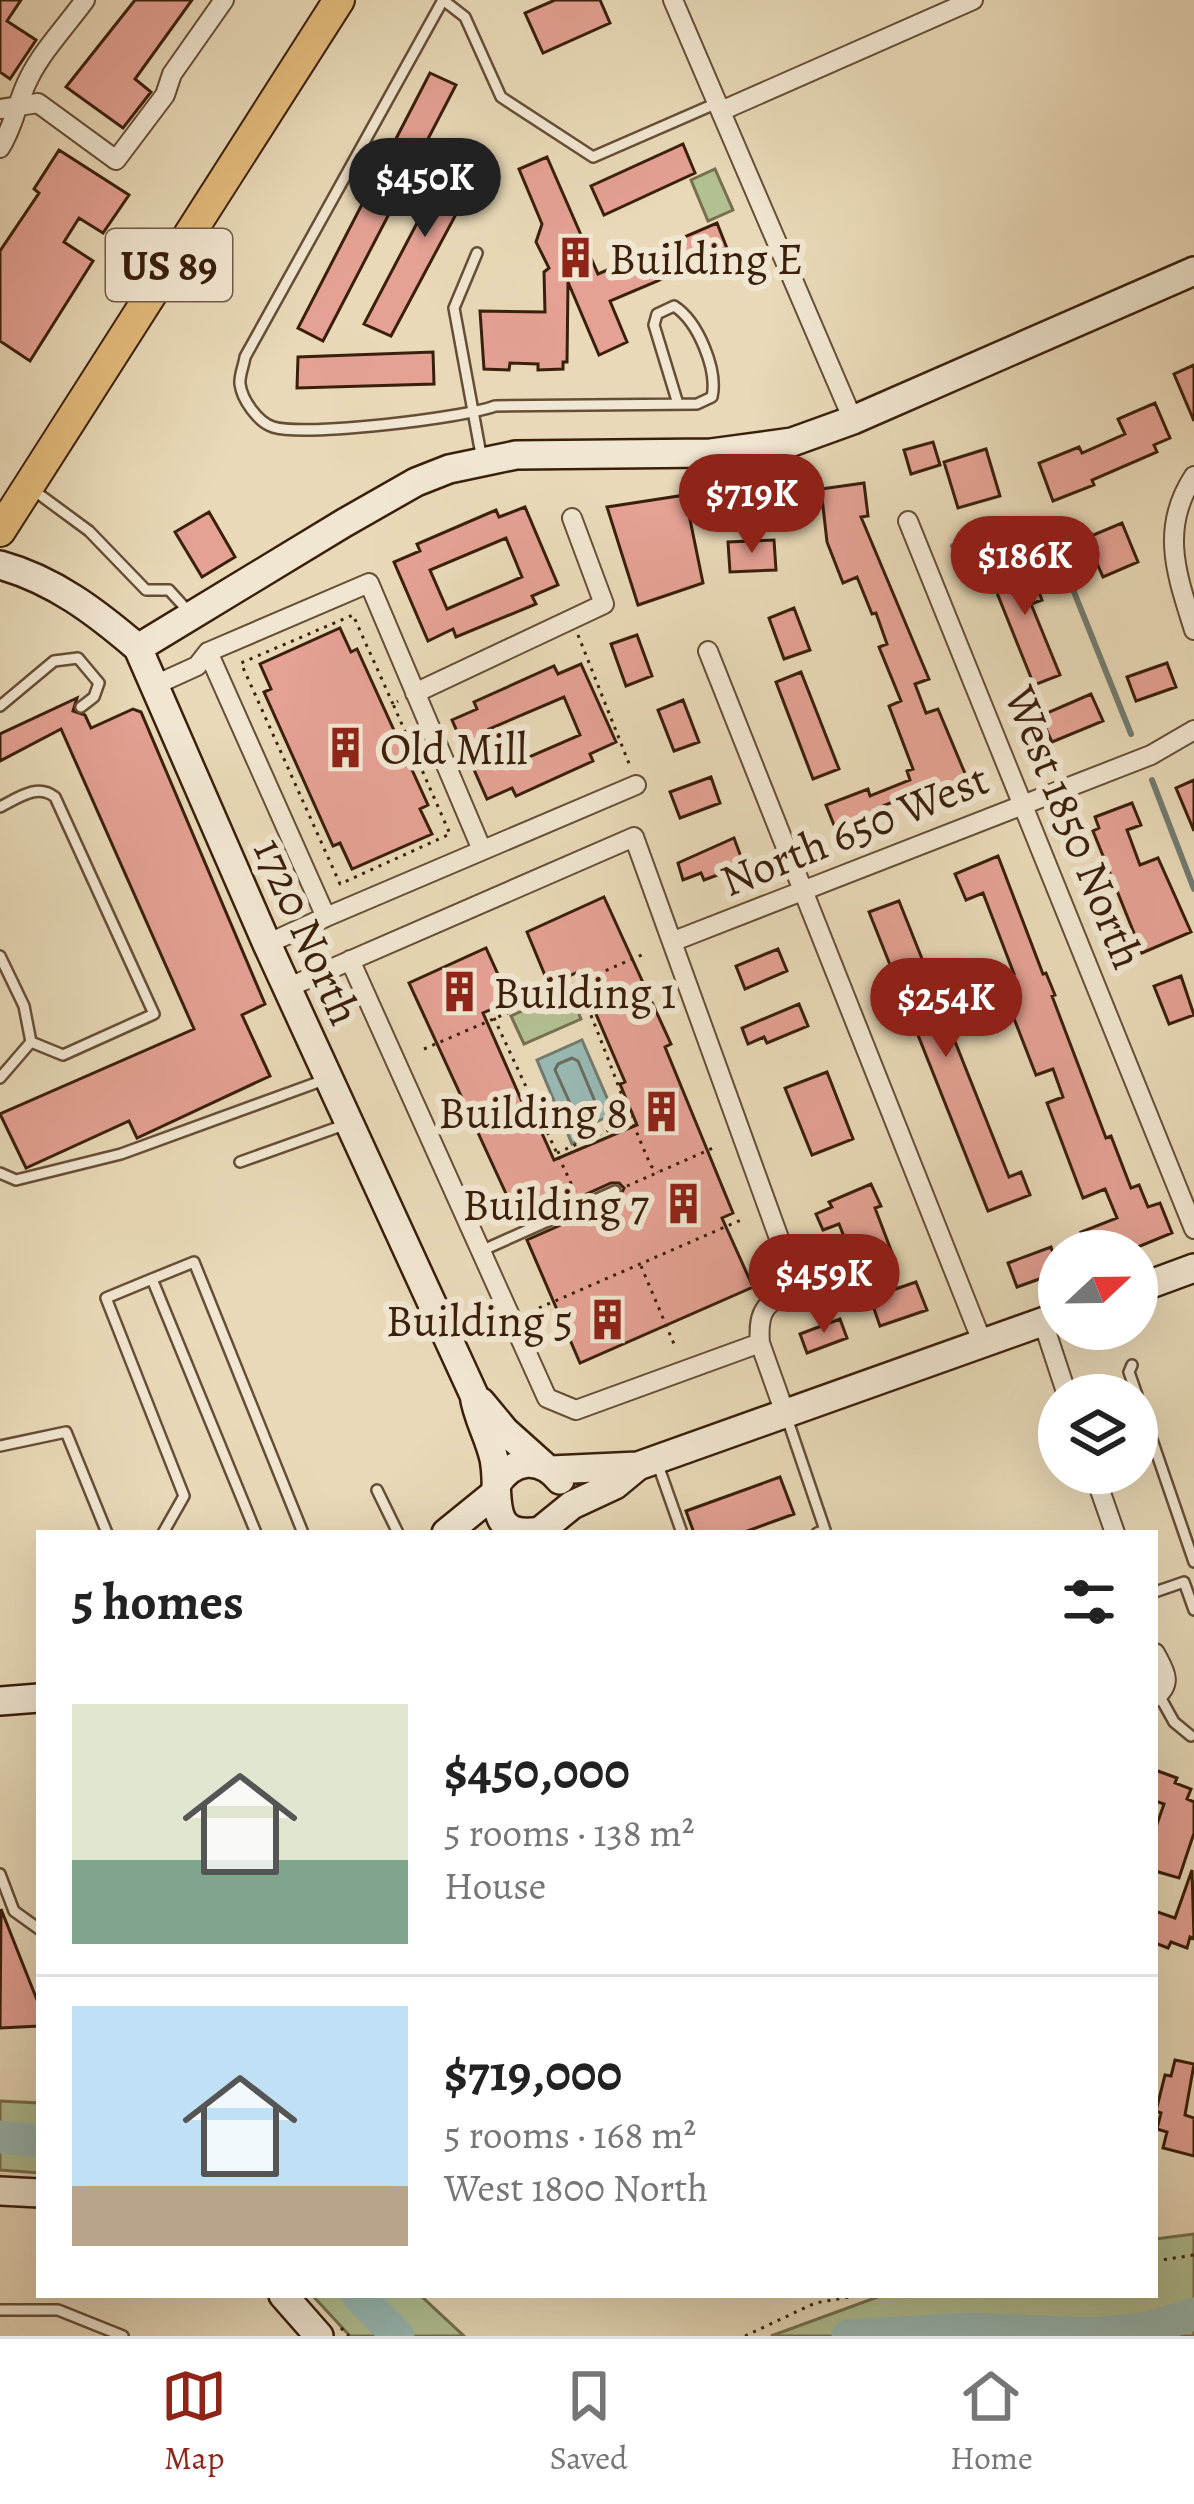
<!DOCTYPE html>
<meta charset="utf-8">
<style>
body{margin:0;font-family:Alegreya,serif;background:#f6f6f6;color:#222;height:100vh;display:flex;flex-direction:column;font-size:45px;white-space:nowrap}
*{box-sizing:border-box;margin:0}
p{font-size:39px;color:#767676}
.icon{flex:none;width:66px;height:66px;fill:none;stroke:currentColor;stroke-width:2;stroke-linecap:round;stroke-linejoin:round}
.map{position:relative;flex:1;overflow:hidden}
.panel{position:absolute;left:36px;top:1530px;width:1122px;height:768px;display:flex;flex-direction:column;background:#fff;border-radius:0px;box-shadow:0 12px 48px #0002}
.panel>*{flex:none}
.needle{width:78px;rotate:68deg}
.controls{position:absolute;left:1038px;top:1230px;display:grid;gap:24px}
.controls a{display:grid;place-items:center;width:120px;height:120px;border-radius:50%;background:#fff;box-shadow:0 12px 48px #0002;font-size:60px}
.price{position:absolute;translate:-50% -102px;padding:0 27px;border-radius:42px;background:#8f2418;color:#fff;font-size:39px;line-height:78px;filter:drop-shadow(0 3px 6px #0008)}
.price::after{content:'';position:absolute;left:50%;top:72px;width:36px;height:27px;margin-left:-18px;background:inherit;clip-path:polygon(0 0,100% 0,50% 100%)}
.price.current{background:#222;color:#fff}
ul{padding:0;list-style:none}
li{display:flex;align-items:center;gap:36px;height:300px;padding:0 36px}
li+li{border-top:3px solid #e0e0e0}
li span{display:grid;place-items:center;flex:none;width:336px;height:240px;border-radius:0px;color:#555}
li>.icon{margin-inline-start:auto}
span .icon{width:144px;height:144px;fill:#fffc;stroke-width:1}
li b{font-size:51px}
h2{display:flex;justify-content:space-between;align-items:center;height:144px;padding:0 36px;font-size:51px}
.tab-bar{display:flex;justify-content:space-around;align-items:center;height:168px;border-top:3px solid #e0e0e0;background:#fff;font-size:33px;color:#767676}
.tab-bar a{display:grid;justify-items:center;gap:6px}
.tab-bar .current{color:#8f2418}
.map>svg:first-child{display:block}
.green{fill:#b2c092;stroke:#76704e;stroke-width:3}
.water{fill:#98b9b3;stroke:#727b70;stroke-width:3}
.lines{fill:none;stroke-linecap:round;stroke-linejoin:round}
.shore{stroke:#696c5f;stroke-width:3}
.stream{stroke:#727b70;stroke-width:6}
.river{stroke:#98b9b3;stroke-width:33}
.building{fill:#e5a194;stroke:#3a1f0b;stroke-width:3;fill-rule:evenodd}
.lane-casing{stroke:#664e36;stroke-width:14}
.street-casing{stroke:#664e36;stroke-width:22}
.secondary-casing{stroke:#3a1f0b;stroke-width:32}
.primary-casing{stroke:#3a1f0b;stroke-width:34}
.path{stroke:#3a1f0b;stroke-width:3;stroke-dasharray:3 6;stroke-linecap:butt}
.lane{stroke:#f1e6d1;stroke-width:9}
.street{stroke:#f1e6d1;stroke-width:18}
.secondary{stroke:#f1e6d1;stroke-width:27}
.primary{stroke:#e4bc7c;stroke-width:30}
.labels{text-anchor:middle;stroke-width:12;stroke-linejoin:round;paint-order:stroke}
.shield{fill:#f1e6d1;stroke:#715b46;stroke-width:3}
.shield-label{font-size:42px;font-weight:bold;fill:#3a1f0b}
.poi-label{font-size:45px;fill:#3a1f0b;stroke:#f1e6d1;text-anchor:start}
.street-label{font-size:45px;fill:#3a1f0b;stroke:#f1e6d1}
</style>
<div class="map">
<svg width="1194" height="2336" viewBox="0 0 1194 2336">
<rect width="100%" height="100%" fill="#e9d9b8"/>
<filter id="stains"><feTurbulence type="fractalNoise" baseFrequency=".00167" numOctaves="4"/><feColorMatrix values="0 0 0 0 .2 0 0 0 0 .09 0 0 0 0 .02 0 0 0 .5 -.17"/></filter>
<radialGradient id="worn" r=".72"><stop offset=".6" stop-color="#630" stop-opacity="0"/><stop offset="1" stop-color="#630" stop-opacity=".3"/></radialGradient>
<path class="green" d="M715,169L733,210L708,221L691,180Z
M569,990L581,1019L524,1044L511,1016Z
M0,2101L39,2103V2173L0,2170Z
M1194,2234V2336H771L883,2295H1155V2239Z
M312,2295H420L464,2336H350Z"/>
<path class="water" d="M582,1040L614,1114L582,1128L586,1138L572,1144L537,1060Z"/>
<g class="lines">
<path class="shore" d="M572,1058L578,1061L596,1104L594,1109L580,1115L574,1112L555,1070L558,1064Z"/>
<path class="stream" d="M953,546L1013,529L1044,533L1062,562L1131,734
M1152,780L1194,889"/>
<path class="river" d="M0,2137L39,2141
M358,2295L398,2336
M848,2336L968,2329L1092,2334L1146,2329L1194,2314"/>
</g>
<path class="building" d="M0,0H21L7,21L36,40L10,79L0,72Z
M135,0H192L135,79L151,92L123,128L66,87Z
M555,0H600L610,23L543,53L525,13Z
M430,73L456,85L323,341L298,328Z
M683,144L695,173L604,215L591,186Z
M458,145L486,158L391,336L364,324Z
M59,150L129,195L103,233L79,218L64,242L93,261L30,361L0,341V251L39,193L34,189Z
M547,157L598,274L717,223L728,251L610,301L627,342L599,355L568,282L567,362H563V369L538,370V364L510,363L509,370L484,369L480,311L545,312L544,272L549,268L536,242L542,224L519,169Z
M433,352L434,384L297,388L298,357Z
M1194,365V421L1174,374Z
M1155,403L1170,438L1154,445L1157,452L1092,480L1094,485L1053,501L1039,463L1079,447L1082,453L1125,434L1118,419Z
M933,442L940,465L911,474L904,450Z
M986,449L1000,496L958,508L944,462Z
M864,483L868,516L861,517L929,679L915,684L926,713L938,709L969,783L919,803L915,793L875,809L877,815L836,830L826,805L868,789L870,796L910,780L907,771L913,769L889,706L901,701L879,647L887,644L876,613L872,614L857,577L843,583L827,542L821,489Z
M685,495L703,583L638,605L607,507Z
M525,507L558,585L532,596L536,604L456,637L453,629L428,641L394,562L420,551L417,544L496,510L499,517ZM506,538L522,577L447,609L430,570Z
M209,512L235,557L202,577L175,532Z
M1122,523L1138,562L1103,577L1086,538Z
M774,540L776,570L730,572L728,542Z
M1026,558L1042,600L1031,604L1060,675L1034,685L989,573Z
M794,608L810,650L784,659L769,618Z
M340,628L351,652L357,649L428,805L420,809L432,834L352,869L340,843L333,846L264,692L271,689L260,664Z
M637,635L652,676L626,686L611,644Z
M1167,663L1176,687L1136,701L1127,677Z
M581,664L616,742L590,754L593,761L516,796L512,788L487,799L452,720L477,709L474,702L554,666L558,674ZM564,697L580,735L506,767L489,729Z
M801,672L839,769L813,779L776,682Z
M1091,694L1103,721L1052,742L1040,716Z
M77,698L73,711L85,715L91,728L133,709L141,712L265,1004L242,1015L270,1076L137,1138L129,1121L26,1168L0,1114L194,1029L61,729L0,761V734Z
M683,700L699,742L674,751L658,710Z
M711,777L720,803L680,818L670,792Z
M1194,780V831L1176,788Z
M1132,803L1141,825L1127,830L1140,865L1158,858L1191,932L1142,953L1093,831L1099,828L1095,817Z
M734,838L744,865L704,880L701,873L683,880L678,863Z
M998,856L1043,974L1046,973L1055,995L1052,996L1106,1138L1111,1136L1131,1188L1139,1185L1148,1207L1160,1203L1172,1233L1128,1251L1125,1245L1111,1251H1089L1081,1232L1117,1218L1105,1189L1083,1198L1047,1103L1063,1097L1053,1069L1036,1075L999,980L1014,974L983,893L966,900L955,874Z
M604,897L671,1044L665,1047L733,1213L722,1218L753,1287L580,1363L527,1240L619,1199L624,1188L619,1183H611L520,1224L409,983L486,948L510,1001L483,1013L531,1122L536,1120L554,1160L637,1125L620,1084L625,1082L578,972L549,985L527,932Z
M899,901L1009,1177L1021,1172L1030,1195L988,1211L869,912Z
M778,949L787,971L745,989L736,966Z
M1181,976L1194,1015L1169,1024L1154,986Z
M799,1004L808,1026L767,1043L764,1037L748,1044L742,1028Z
M827,1072L853,1139L812,1155L785,1088Z
M871,1184L881,1206L875,1208L892,1253L856,1267L839,1224L823,1230L816,1214L832,1207L829,1202Z
M1051,1247L1059,1272L1017,1287L1008,1263Z
M916,1282L927,1310L880,1326L872,1303L886,1298L884,1293Z
M840,1319L847,1338L807,1353L800,1334Z
M780,1477L794,1514L742,1533H694L686,1511Z
M1155,1770L1177,1778L1175,1783L1191,1789L1187,1799L1194,1802V1833L1179,1878L1155,1871V1830L1164,1804L1155,1801Z
M1192,1870L1194,1939L1190,1937L1187,1948L1171,1942L1168,1948L1155,1943V1911L1175,1918Z
M1,1909L39,2005V2026L0,2028Z
M1175,2060L1194,2064L1185,2115L1194,2118V2156L1163,2148L1167,2132L1157,2129L1161,2113L1156,2111L1165,2075L1171,2076Z"/>
<g class="lines">
<defs>
<path id="lane" d="M477,253L454,308L482,460
M678,404L654,325L657,314L674,306C698,321 718,370 712,397L697,404L495,406C464,418 304,437 273,427C258,422 242,400 240,384C239,376 244,365 245,357L443,0L465,17L501,97L593,157L717,103
M32,489L89,531L146,590H169L189,612
M0,706L54,661L78,658L99,683L94,697L81,707
M0,807C18,798 37,783 55,797L154,1014L63,1055L31,1042
M0,956L24,1006L31,1042L0,1078
M240,1162L344,1125
M0,1173L16,1180L121,1154L324,1080
M481,1251L615,1191
M152,1279L194,1262L303,1533
M1132,1365L1129,1372L1137,1395
M1137,1396L1194,1562
M787,1418L825,1530L817,1533
M0,1446L66,1432L107,1533
M658,1465L682,1533
M377,1490L398,1533
M163,1533L184,1496L106,1298L152,1279L256,1533
M1155,1592L1184,1582L1194,1610
M1159,1695L1174,1722L1191,1736
M0,1874L14,1911L39,1929
M0,2310H58L123,2336"/>
<path id="street" d="M673,0L853,420
M0,109L38,103L116,160L165,95L172,74L224,0
M721,111L973,0
M0,148C14,127 17,101 29,78C43,50 67,25 85,0
M1194,476C1159,529 1177,575 1194,630
M908,521L1194,1229
M708,651L983,1344
M208,652L369,583L482,850
M153,686L197,666L208,652L326,917L636,785
M415,693L604,604L572,518
M674,941L1151,755L1194,730
M267,944L326,917
M287,988L634,837L797,1288C767,1302 757,1308 760,1343L576,1410L547,1398L350,960
M1043,1322L1067,1395
M760,1343L786,1416
M1094,1473L1115,1533
M1155,1653C1164,1670 1174,1683 1155,1697"/>
<path id="secondary" d="M0,565C54,580 96,612 138,648L267,944L474,1395C477,1418 489,1436 494,1459C501,1491 484,1541 540,1531L572,1505L615,1485L638,1466
M138,648L344,523L416,482L449,469L516,455L711,453L792,442L853,420L1194,271
M1137,1289L1194,1268
M481,1402L505,1431L543,1465
M551,1470L638,1466L1059,1316
M496,1485C513,1458 540,1456 560,1480
M446,1533L494,1494
M0,1701L39,1698
M0,2191L39,2193
M283,2295L319,2336"/>
<path id="primary" d="M0,531L339,0"/>
</defs>
<use href="#lane" class="lane-casing"/>
<use href="#street" class="street-casing"/>
<use href="#secondary" class="secondary-casing"/>
<use href="#primary" class="primary-casing"/>
<path class="path" d="M578,635L630,766
M393,704L353,615L241,663L340,884L450,834L393,704L398,701
M577,982C604,1044 624,1105 651,1166L658,1172
M494,1018L576,1194
M424,1049L644,954
M557,1153L629,1121
M627,1186L713,1148
M641,1266L674,1344
M539,1308L741,1220
M1155,2261L1194,2255
M341,2328L349,2336
M745,2336L815,2303L861,2295"/>
<use href="#lane" class="lane"/>
<use href="#street" class="street"/>
<use href="#secondary" class="secondary"/>
<use href="#primary" class="primary"/>
</g>
<defs>
<symbol id="building-bare" viewBox="-9 -9 18 18"><path d="M-4-6H4V6H1V3H-1V6H-4ZM-2.5-4.3h1.7v1.8h-1.7ZM.8-4.3h1.7v1.8H.8ZM-2.5-1h1.7V.8h-1.7ZM.8-1h1.7V.8H.8Z" fill="#8f2418" stroke="#f1e6d1" stroke-width="2.5" paint-order="stroke"/></symbol>
</defs>
<g fill-rule="evenodd">
<use href="#building-bare" x="546" y="228" width="59" height="59"/>
<use href="#building-bare" x="316" y="718" width="59" height="59"/>
<use href="#building-bare" x="430" y="962" width="59" height="59"/>
<use href="#building-bare" x="632" y="1082" width="59" height="59"/>
<use href="#building-bare" x="654" y="1174" width="59" height="59"/>
<use href="#building-bare" x="578" y="1290" width="59" height="59"/>
</g>
<g class="labels">
<rect class="shield" x="106" y="229" width="126" height="72" rx="9"/>
<g class="shield-label">
<text x="169" y="280">US 89</text>
</g>
<g class="poi-label">
<text x="609" y="274">Building E</text>
<text x="380" y="764">Old Mill</text>
<text x="493" y="1008">Building 1</text>
<text x="628" y="1128" text-anchor="end">Building 8</text>
<text x="649" y="1220" text-anchor="end">Building 7</text>
<text x="573" y="1336" text-anchor="end">Building 5</text>
</g>
<g class="street-label">
<text transform="translate(1075 827) rotate(68)" y="16">West 1850 North</text>
<text transform="translate(854 829) rotate(-22)" y="16">North 650 West</text>
<text transform="translate(308 931) rotate(66)" y="16">1720 North</text>
</g>
</g>
<rect width="100%" height="100%" filter="url(#stains)"/>
<rect width="100%" height="100%" fill="url(#worn)"/>
</svg>
<div class="controls">
<a><svg class="needle" viewBox="-14 -14 28 28"><path d="M0-13l5 13h-10z" fill="#e53935"/><path d="M0 13l5-13h-10z" fill="#767676"/></svg></a>
<a><svg class="icon" aria-label="layers" viewBox="0 0 24 24"><path d="M12 4l9 5-9 5-9-5zM3 14l9 5 9-5"/></svg></a>
</div>
<b class="price current" style="left:425px;top:240px">$450K</b>
<b class="price" style="left:752px;top:556px">$719K</b>
<b class="price" style="left:1025px;top:618px">$186K</b>
<b class="price" style="left:946px;top:1060px">$254K</b>
<b class="price" style="left:824px;top:1336px">$459K</b>
<section class="panel">
<h2>5 homes<svg class="icon" aria-label="filters" viewBox="0 0 24 24"><path d="M4 7h16M4 17h16"/><circle cx="9" cy="7" r="2"/><circle cx="15" cy="17" r="2"/></svg></h2>
<ul>
<li><span style="background:linear-gradient(#dfe7d0 65%,#7fa58c 0)"><svg class="icon" aria-label="home" viewBox="0 0 24 24"><path d="M3 11l9-7 9 7M6 9v11h12V9"/></svg></span><div><b>$450,000</b><p>5 rooms · 138 m²</p><p>House</p></div></li>
<li><span style="background:linear-gradient(#bfe0f5 75%,#b9a48a 0)"><svg class="icon" aria-label="home" viewBox="0 0 24 24"><path d="M3 11l9-7 9 7M6 9v11h12V9"/></svg></span><div><b>$719,000</b><p>5 rooms · 168 m²</p><p>West 1800 North</p></div></li>
</ul>
</section>
</div>
<nav class="tab-bar">
<a class="current"><svg class="icon" aria-label="map" viewBox="0 0 24 24"><path d="M3 6l6-2 6 2 6-2v14l-6 2-6-2-6 2zM9 4v14M15 6v14"/></svg>Map</a>
<a><svg class="icon" aria-label="saved" viewBox="0 0 24 24"><path d="M7 4h10v16l-5-4-5 4z"/></svg>Saved</a>
<a><svg class="icon" aria-label="home" viewBox="0 0 24 24"><path d="M3 11l9-7 9 7M6 9v11h12V9"/></svg>Home</a>
</nav>
